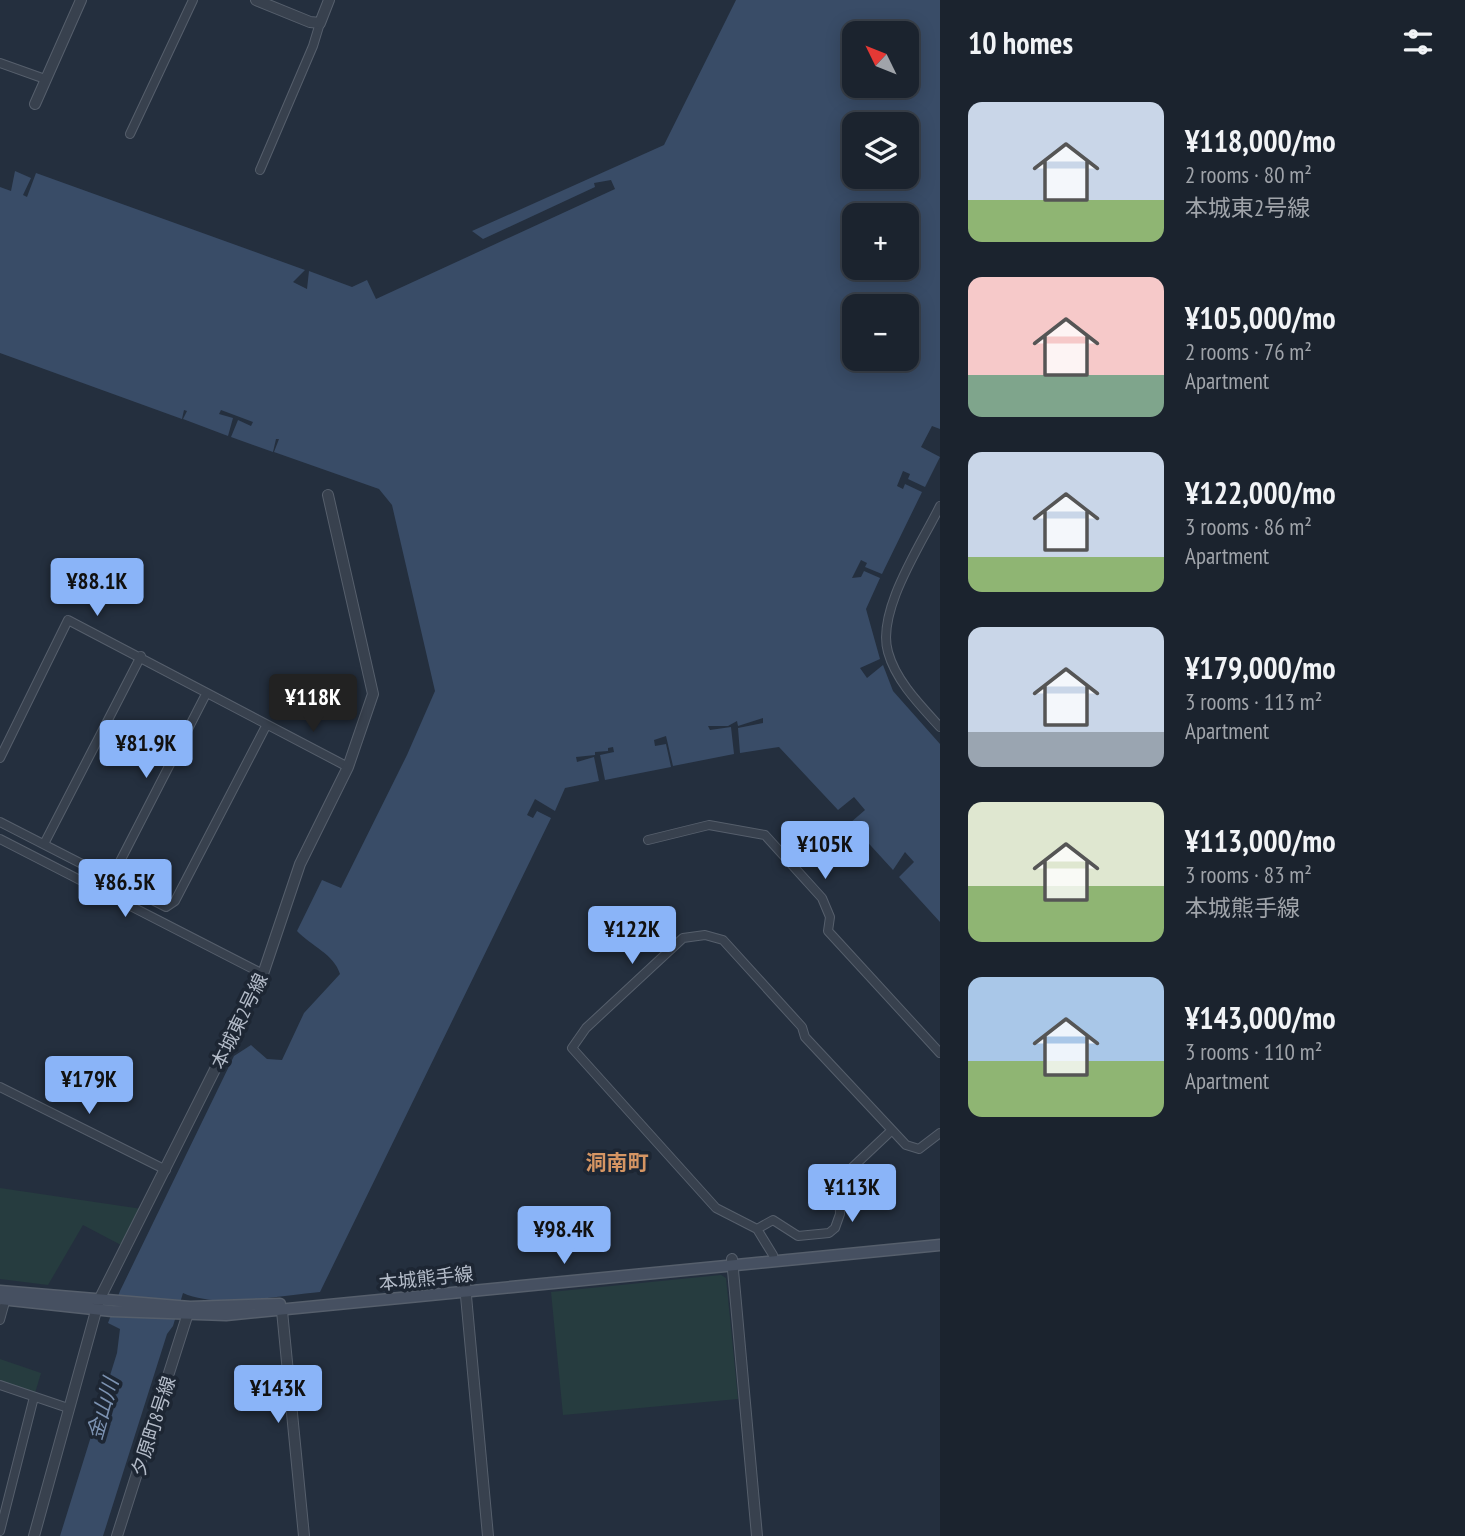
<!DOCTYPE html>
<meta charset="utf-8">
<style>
body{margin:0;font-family:"PT Sans Narrow","Noto Sans JP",sans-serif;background:#242b36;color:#f1f3f6;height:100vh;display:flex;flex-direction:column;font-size:26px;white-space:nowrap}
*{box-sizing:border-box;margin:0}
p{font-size:23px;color:#a0a4aa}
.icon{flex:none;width:38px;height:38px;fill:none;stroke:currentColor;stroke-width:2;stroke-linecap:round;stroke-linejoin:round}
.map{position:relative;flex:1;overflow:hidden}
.drawer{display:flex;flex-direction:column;background:#1b232e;width:525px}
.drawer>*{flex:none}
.needle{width:46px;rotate:313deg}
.tools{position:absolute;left:842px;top:21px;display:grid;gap:14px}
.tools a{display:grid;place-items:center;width:77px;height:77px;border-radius:14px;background:#1b232e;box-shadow:0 4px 18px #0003,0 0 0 2px #39404a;font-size:35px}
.price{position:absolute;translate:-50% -60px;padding:0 16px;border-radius:7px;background:#8ab4f8;color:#111;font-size:23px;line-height:46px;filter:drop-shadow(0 2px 4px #0008)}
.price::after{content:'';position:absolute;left:50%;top:42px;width:21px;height:16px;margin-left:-10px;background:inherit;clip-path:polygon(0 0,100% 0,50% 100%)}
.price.current{background:#222;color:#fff}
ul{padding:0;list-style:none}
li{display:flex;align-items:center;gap:21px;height:175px;padding:0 28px}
li span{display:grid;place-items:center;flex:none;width:196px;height:140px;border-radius:14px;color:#555}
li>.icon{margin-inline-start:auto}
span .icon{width:84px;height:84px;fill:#fffc;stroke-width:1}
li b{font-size:30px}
h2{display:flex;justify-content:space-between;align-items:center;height:84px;padding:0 28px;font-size:30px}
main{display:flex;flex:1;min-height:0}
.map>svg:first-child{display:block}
.green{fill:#263c3f}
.water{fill:#394c67;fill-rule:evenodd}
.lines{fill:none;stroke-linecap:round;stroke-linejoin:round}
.minor-casing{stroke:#565f6c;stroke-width:10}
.tertiary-casing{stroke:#565f6c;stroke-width:12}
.secondary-casing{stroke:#565f6c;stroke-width:13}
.minor{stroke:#38414e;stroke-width:8}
.tertiary{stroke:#38414e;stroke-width:10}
.secondary{stroke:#465061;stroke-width:10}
.labels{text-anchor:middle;stroke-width:7;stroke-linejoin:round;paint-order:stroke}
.street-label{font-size:19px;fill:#b4bcc9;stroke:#1d2633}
.neighbourhood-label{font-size:21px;font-weight:bold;fill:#d59563;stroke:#1d2633}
.water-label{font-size:21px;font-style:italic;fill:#7c92b1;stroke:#1d2633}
</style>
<main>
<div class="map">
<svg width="940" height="1536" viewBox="0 0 940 1536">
<rect width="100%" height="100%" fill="#242f3e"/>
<path class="green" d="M0,1188L142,1209L121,1245L83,1225L48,1285L0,1279Z
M721,1275L726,1278L738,1399L563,1415L551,1292Z
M0,1359L41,1373L35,1393L0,1381Z"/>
<path class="water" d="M736,0H940V429L932,426L921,447L940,457L925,487L908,479L910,474L903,471L897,486L903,489L905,484L922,492L882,574L865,567L867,563L861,560L852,578L861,577L864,571L880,578L866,609L880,659L860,668L867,678L883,665L893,691L940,744V922L899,877L914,862L905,852L893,870L850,823L865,810L854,797L838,810L779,747L740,753L738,728L763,723V718L738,726L737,721L728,726H708L710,730L731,727L734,754L673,766L666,736L654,740L655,746L666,744L671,767L605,780L600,755L614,752L613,747L608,748V751L595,752V755L576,757L577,762L594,757L599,781L565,788L555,811L535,799L527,815L533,818L537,811L551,818L320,1292C282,1295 217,1309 183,1293L173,1326L167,1334L103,1536H60L117,1353L120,1329L108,1323L120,1291L234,1056L251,1045L267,1059L282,1060L304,1013L340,974C334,954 311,946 297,931L322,880L341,888L407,755L435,691L392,505L379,489L274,452L279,439H276L273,452L231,437L238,420L251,426L253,422L221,410L219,414L233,418L228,436L183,419L187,411L184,410L182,419L0,353V187L11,191L15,171L31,178L23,195L27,197L36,173L305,270L293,282L307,289L309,271L352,287L367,280L376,299L615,189L611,180L594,183L595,187L483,239L472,231L664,145ZM854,33H906V86H854ZM854,124H906V177H854ZM854,215H906V268H854ZM854,306H906V359H854Z"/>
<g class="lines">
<defs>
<path id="minor" d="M0,63L45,79
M130,134L193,0
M260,170L313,46L320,23
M940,506C922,543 876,611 888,652C896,681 920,705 940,727
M0,758L68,620L348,767
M0,822L166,907L175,901L266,726
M0,839L263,974
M648,840L709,825L765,835L822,898L830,917L828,931L940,1053
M44,844L141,656
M111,879L206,694
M0,1087L166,1170
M757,1229L773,1220L798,1236L829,1233L835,1228L840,1214L839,1180L892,1130
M773,1255L757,1229L716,1208L572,1048L586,1028L683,938L705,935L723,940L802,1027L805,1037L906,1145L919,1149L940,1133
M0,1320L7,1295
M0,1385L68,1408
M0,1531L34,1397"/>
<path id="tertiary" d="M256,0L310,22L320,23L329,0
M35,104L81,0
M732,1259L757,1536
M465,1285L488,1536
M282,1311L304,1536
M34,1536L99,1300L263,974L300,864L348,767L373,694L328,495
M117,1536L190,1307"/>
<path id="secondary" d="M0,1291L190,1307L280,1304
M0,1299L112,1311L226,1315L940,1245"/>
</defs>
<use href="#minor" class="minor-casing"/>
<use href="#tertiary" class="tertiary-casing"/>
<use href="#secondary" class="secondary-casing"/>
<use href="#minor" class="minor"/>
<use href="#tertiary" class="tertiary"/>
<use href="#secondary" class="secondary"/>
</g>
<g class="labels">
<g class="street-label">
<text transform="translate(239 1021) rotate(-64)" y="7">本城東2号線</text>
<text transform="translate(426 1278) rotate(-6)" y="7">本城熊手線</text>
<text transform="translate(153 1426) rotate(-72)" y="7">夕原町8号線</text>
</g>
<g class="neighbourhood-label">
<text x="617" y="1170">洞南町</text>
</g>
<g class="water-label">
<text transform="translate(103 1409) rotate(-74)" y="7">金山川</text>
</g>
</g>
</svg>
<div class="tools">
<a><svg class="needle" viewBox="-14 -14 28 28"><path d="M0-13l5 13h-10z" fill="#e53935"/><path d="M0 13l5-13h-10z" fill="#a0a4aa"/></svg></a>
<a><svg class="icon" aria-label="layers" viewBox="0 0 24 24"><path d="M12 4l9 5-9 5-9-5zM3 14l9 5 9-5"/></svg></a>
<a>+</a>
<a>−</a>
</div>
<b class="price" style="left:97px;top:618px">¥88.1K</b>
<b class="price current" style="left:313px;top:734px">¥118K</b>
<b class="price" style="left:146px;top:780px">¥81.9K</b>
<b class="price" style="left:825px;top:881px">¥105K</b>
<b class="price" style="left:125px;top:919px">¥86.5K</b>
<b class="price" style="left:632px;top:966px">¥122K</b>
<b class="price" style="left:89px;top:1116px">¥179K</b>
<b class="price" style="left:852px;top:1224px">¥113K</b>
<b class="price" style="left:564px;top:1266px">¥98.4K</b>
<b class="price" style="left:278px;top:1425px">¥143K</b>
</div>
<section class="drawer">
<h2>10 homes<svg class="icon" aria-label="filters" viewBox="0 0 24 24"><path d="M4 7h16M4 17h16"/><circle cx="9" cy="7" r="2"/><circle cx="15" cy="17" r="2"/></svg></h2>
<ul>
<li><span style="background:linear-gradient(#c9d6e8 70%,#8fb573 0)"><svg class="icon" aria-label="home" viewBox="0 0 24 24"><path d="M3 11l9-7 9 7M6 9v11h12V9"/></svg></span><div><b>¥118,000/mo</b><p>2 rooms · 80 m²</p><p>本城東2号線</p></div></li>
<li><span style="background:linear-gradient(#f6c9c9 70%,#7fa58c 0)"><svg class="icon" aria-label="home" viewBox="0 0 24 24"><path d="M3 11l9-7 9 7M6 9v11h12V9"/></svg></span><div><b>¥105,000/mo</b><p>2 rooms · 76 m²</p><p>Apartment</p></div></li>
<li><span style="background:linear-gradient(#c9d6e8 75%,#8fb573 0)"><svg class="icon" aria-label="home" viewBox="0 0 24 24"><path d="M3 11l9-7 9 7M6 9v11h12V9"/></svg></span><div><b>¥122,000/mo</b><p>3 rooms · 86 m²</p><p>Apartment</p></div></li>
<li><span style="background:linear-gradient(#c9d6e8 75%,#9aa5b1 0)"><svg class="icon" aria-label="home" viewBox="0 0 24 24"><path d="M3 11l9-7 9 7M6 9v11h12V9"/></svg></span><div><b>¥179,000/mo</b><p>3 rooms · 113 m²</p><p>Apartment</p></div></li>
<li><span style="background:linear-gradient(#dfe7d0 60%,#8fb573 0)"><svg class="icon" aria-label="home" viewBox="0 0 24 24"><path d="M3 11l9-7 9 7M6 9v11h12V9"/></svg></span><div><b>¥113,000/mo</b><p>3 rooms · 83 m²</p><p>本城熊手線</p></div></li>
<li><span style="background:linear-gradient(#a9c7e8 60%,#8fb573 0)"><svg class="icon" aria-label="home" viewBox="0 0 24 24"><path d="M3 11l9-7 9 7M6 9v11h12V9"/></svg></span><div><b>¥143,000/mo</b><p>3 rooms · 110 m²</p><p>Apartment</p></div></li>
</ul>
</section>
</main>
